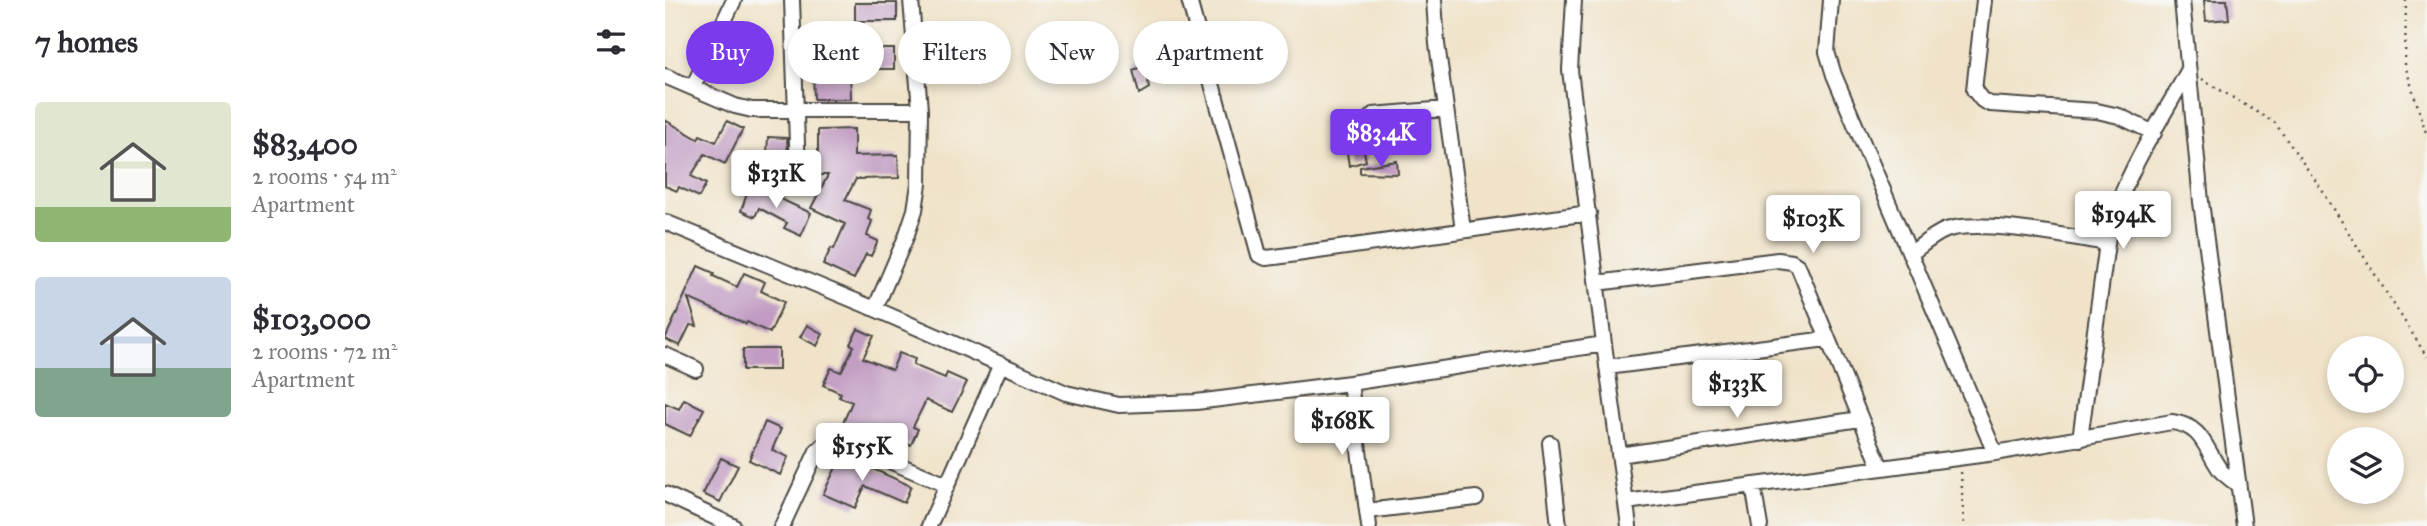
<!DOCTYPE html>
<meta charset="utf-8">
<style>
body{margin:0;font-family:"IM FELL Great Primer",serif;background:#f7f7f7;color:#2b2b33;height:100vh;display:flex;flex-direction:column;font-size:26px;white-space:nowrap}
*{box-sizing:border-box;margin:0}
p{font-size:23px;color:#7c7c81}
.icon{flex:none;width:38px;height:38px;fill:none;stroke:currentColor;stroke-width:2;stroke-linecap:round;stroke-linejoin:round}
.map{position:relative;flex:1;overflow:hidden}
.panel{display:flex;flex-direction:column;background:#fff;width:665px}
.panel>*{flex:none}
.banner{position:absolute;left:21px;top:21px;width:665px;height:63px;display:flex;gap:14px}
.tools{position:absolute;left:1662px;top:336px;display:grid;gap:14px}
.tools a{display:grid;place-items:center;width:77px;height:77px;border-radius:50%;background:#fff;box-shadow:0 4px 10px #0003;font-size:35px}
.price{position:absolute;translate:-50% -60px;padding:0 16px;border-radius:7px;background:#fff;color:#222;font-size:23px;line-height:46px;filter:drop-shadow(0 2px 4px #0008)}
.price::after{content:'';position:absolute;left:50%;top:42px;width:21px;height:16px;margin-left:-10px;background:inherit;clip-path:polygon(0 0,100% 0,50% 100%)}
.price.on{background:#7c3aed;color:#fff}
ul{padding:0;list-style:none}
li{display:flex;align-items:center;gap:21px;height:175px;padding:0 35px}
li span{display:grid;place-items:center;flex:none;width:196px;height:140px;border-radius:7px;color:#555}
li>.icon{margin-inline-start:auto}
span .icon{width:84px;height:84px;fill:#fffc;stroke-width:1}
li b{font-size:30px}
h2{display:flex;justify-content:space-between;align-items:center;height:84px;padding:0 35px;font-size:30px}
.pill{padding:0 24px;border-radius:32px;background:#fff;box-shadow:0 4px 10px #0003;font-size:24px;line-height:63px}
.pill.on{background:#7c3aed;color:#fff}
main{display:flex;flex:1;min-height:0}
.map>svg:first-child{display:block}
.building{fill:#c19bc3}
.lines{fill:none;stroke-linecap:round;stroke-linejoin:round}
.street-casing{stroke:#494743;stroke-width:18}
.path{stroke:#494743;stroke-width:2.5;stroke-dasharray:2 5;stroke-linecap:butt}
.street{stroke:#fff;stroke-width:14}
</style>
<main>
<section class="panel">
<h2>7 homes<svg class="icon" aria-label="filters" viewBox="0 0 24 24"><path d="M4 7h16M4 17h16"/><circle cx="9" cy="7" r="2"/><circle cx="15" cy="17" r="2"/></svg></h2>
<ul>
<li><span style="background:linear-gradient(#dfe7d0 75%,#8fb573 0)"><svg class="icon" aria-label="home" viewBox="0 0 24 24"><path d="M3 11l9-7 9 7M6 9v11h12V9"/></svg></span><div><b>$83,400</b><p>2 rooms · 54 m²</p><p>Apartment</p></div></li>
<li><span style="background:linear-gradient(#c9d6e8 65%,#7fa58c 0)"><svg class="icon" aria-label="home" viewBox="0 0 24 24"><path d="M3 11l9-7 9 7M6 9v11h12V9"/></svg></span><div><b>$103,000</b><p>2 rooms · 72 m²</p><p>Apartment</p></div></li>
</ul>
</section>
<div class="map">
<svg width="1762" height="526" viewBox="0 0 1762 526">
<rect width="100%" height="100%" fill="#f6f6f2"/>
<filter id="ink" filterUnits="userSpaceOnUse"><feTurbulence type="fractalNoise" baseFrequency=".0143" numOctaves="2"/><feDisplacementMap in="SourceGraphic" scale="14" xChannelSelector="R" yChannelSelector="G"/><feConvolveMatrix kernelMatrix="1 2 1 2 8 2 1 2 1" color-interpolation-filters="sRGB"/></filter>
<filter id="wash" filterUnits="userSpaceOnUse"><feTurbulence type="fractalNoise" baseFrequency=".00686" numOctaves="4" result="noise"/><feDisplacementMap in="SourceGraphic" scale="28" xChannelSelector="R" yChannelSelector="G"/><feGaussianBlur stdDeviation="1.57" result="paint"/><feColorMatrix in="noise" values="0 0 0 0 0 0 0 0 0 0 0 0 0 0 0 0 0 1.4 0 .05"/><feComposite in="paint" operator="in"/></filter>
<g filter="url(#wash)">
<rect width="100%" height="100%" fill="#f0e3c9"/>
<g id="blocks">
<path class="building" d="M1539,0H1562L1564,19L1541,21Z
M190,3H232V21H190Z
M192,49H229V69H185L186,99H149L148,70L139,69L138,50Z
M479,66L484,88L474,94L468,70Z
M0,120L33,139L35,135L51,142L62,121L78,129L60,164L40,154L26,176L41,184L34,197L14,187L12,191L0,186Z
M189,129V156L233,155L234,178L191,179L180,200L206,210L203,219L207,221L202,236L213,241L206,256L201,254L189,279L158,265L166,248L169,249L180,224L146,208L163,175H150L151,154H153V130Z
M103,137L122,138L124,174L101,173Z
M699,151L701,161L684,166L682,153Z
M732,161L733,174L695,173V167Z
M85,185L146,213L136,236L119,228L122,223L94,208L90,217L76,211Z
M33,266L49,273L48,276L72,287L79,273L100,282L96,291L119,302L105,333L82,322L81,324L23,298L32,326L25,325L15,346L0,339Z
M142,325L158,334L152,346L135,337Z
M193,329L209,336L198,358L227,370L234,353L250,359L248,365L280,378L282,373L302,382L287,412L261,400L248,427L253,429L246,445L197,426L195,430L178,423L187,402L174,397L176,393L158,385L166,368L176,372L189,346L185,344Z
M78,349H114V370H78Z
M19,399L39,409L25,436L0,424V403L14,409Z
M100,422L116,429L107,450L123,457L115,475L84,460Z
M177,455L246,486L239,503L200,486L190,508L158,494Z
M56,458L73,466L55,502L38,494Z"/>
</g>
</g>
<g filter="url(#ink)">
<use href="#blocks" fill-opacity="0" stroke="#494743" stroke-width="2"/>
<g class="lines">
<defs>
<path id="street" d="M127,0L133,172
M524,0L594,255L601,258L610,257L924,213
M769,0L772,44L798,230
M909,0L905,70L939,344L964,526
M1166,0L1162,52L1169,75L1330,453
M1319,0L1309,90L1317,100L1325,104L1432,111L1454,116L1489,133
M1517,0L1536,202L1579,526
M0,76L70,106L87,110H255
M28,87L69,0
M694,140L697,127L708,115L781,109
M0,222L210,309L401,393L454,405L531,402L685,383L939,344
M1245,254C1256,246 1268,235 1281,230C1316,218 1403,237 1442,243
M932,283L1113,260L1127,262L1133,266L1216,468
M210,309L241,237L250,210L254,184L255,110L246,0
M0,355L31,369
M942,367L1162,339
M685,383L704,526
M1415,439L1444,229C1462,170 1494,124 1523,71
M885,443L894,526
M954,455L1195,419
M1088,485L1095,526
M0,494L68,526
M961,502L1330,453L1507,422C1539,426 1540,450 1556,471C1561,476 1568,481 1573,485
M702,511L811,498
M117,526L152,451L163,441L179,442L282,485
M264,526L336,364"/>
</defs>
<use href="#street" class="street-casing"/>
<path class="path" d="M1741,0L1740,65L1762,136
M1537,79L1610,123L1655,187L1762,357
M1296,472L1299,526"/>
<use href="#street" class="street"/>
</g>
</g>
</svg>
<div class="tools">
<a><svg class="icon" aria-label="locate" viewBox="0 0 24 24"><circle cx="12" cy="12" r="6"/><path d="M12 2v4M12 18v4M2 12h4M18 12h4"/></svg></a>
<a><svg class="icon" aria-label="layers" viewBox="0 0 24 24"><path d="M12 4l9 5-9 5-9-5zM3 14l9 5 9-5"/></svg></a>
</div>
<b class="price on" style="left:716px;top:169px">$83.4K</b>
<b class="price" style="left:111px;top:210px">$131K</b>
<b class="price" style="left:1458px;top:251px">$194K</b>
<b class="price" style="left:1148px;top:255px">$103K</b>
<b class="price" style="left:1072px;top:420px">$133K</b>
<b class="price" style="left:677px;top:457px">$168K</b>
<b class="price" style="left:197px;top:483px">$155K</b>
<div class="banner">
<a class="pill on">Buy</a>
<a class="pill">Rent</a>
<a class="pill">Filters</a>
<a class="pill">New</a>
<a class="pill">Apartment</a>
</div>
</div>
</main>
